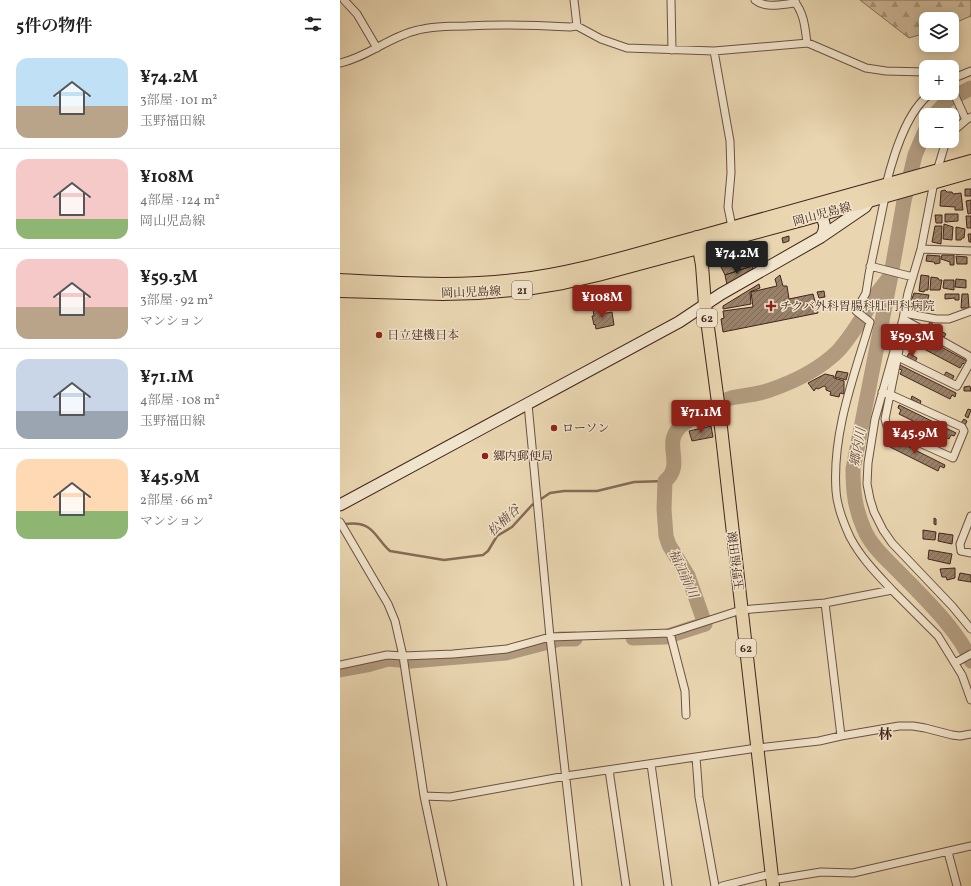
<!DOCTYPE html>
<html lang="ja">
<meta charset="utf-8">
<style>
body{margin:0;font-family:Vollkorn,"Noto Serif JP",serif;background:#f6f6f6;color:#222;height:100vh;display:flex;flex-direction:column;font-size:15px;white-space:nowrap}
*{box-sizing:border-box;margin:0}
p{font-size:13px;color:#767676}
.icon{flex:none;width:22px;height:22px;fill:none;stroke:currentColor;stroke-width:2;stroke-linecap:round;stroke-linejoin:round}
.map{position:relative;flex:1;overflow:hidden}
.sheet{display:flex;flex-direction:column;background:#fff;width:340px}
.sheet>*{flex:none}
.buttons{position:absolute;left:579px;top:12px;display:grid;gap:8px}
.buttons a{display:grid;place-items:center;width:40px;height:40px;border-radius:8px;background:#fff;box-shadow:0 2px 10px #0003;font-size:20px}
.price{position:absolute;translate:-50% -34px;padding:0 9px;border-radius:4px;background:#8f2418;color:#fff;font-size:13px;line-height:26px;filter:drop-shadow(0 1px 2px #0008)}
.price::after{content:'';position:absolute;left:50%;top:24px;width:12px;height:9px;margin-left:-6px;background:inherit;clip-path:polygon(0 0,100% 0,50% 100%)}
.price.active{background:#222;color:#fff}
ul{padding:0;list-style:none}
li{display:flex;align-items:center;gap:12px;height:100px;padding:0 16px}
li+li{border-top:1px solid #e0e0e0}
li span{display:grid;place-items:center;flex:none;width:112px;height:80px;border-radius:12px;color:#555}
li>.icon{margin-inline-start:auto}
span .icon{width:48px;height:48px;fill:#fffc;stroke-width:1}
li b{font-size:17px}
h2{display:flex;justify-content:space-between;align-items:center;height:48px;padding:0 16px;font-size:17px}
main{display:flex;flex:1;min-height:0}
.map>svg:first-child{display:block}
.forest{fill:url(#forest-firs);stroke:#886e5a}
.lines{fill:none;stroke-linecap:round;stroke-linejoin:round}
.stream{stroke:#856b56;stroke-width:2.5}
.river{stroke:#b19a7e;stroke-width:15}
.building{fill:url(#building-hatch);stroke:#43251b}
.street-casing{stroke:#6c5140;stroke-width:9}
.secondary-casing{stroke:#43251b;stroke-width:13}
.primary-casing{stroke:#43251b;stroke-width:14}
.street{stroke:#f1e4cc;stroke-width:7}
.secondary{stroke:#f1e4cc;stroke-width:11}
.primary{stroke:#e9d6b1;stroke-width:12}
.poi-dot{fill:#8f2418;stroke:#f1e4cc;stroke-width:1.5}
.labels{text-anchor:middle;stroke-width:3;stroke-linejoin:round;paint-order:stroke}
.shield{fill:#f1e4cc;stroke:#775e50;stroke-width:1}
.shield-label{font-size:11px;font-weight:bold;fill:#43251b}
.street-label{font-size:12px;fill:#43251b;stroke:#f1e4cc}
.poi-label{font-size:12px;fill:#43251b;stroke:#f1e4cc;text-anchor:start}
.water-label{font-size:13px;font-style:italic;fill:#644839;stroke:#f1e4cc}
.quarter-label{font-size:14px;font-weight:bold;fill:#43251b;stroke:#f1e4cc}
</style>
<main>
<section class="sheet">
<h2>5件の物件<svg class="icon" aria-label="filters" viewBox="0 0 24 24"><path d="M4 7h16M4 17h16"/><circle cx="9" cy="7" r="2"/><circle cx="15" cy="17" r="2"/></svg></h2>
<ul>
<li><span style="background:linear-gradient(#bfe0f5 60%,#b9a48a 0)"><svg class="icon" aria-label="home" viewBox="0 0 24 24"><path d="M3 11l9-7 9 7M6 9v11h12V9"/></svg></span><div><b>¥74.2M</b><p>3部屋 · 101 m²</p><p>玉野福田線</p></div></li>
<li><span style="background:linear-gradient(#f6c9c9 75%,#8fb573 0)"><svg class="icon" aria-label="home" viewBox="0 0 24 24"><path d="M3 11l9-7 9 7M6 9v11h12V9"/></svg></span><div><b>¥108M</b><p>4部屋 · 124 m²</p><p>岡山児島線</p></div></li>
<li><span style="background:linear-gradient(#f6c9c9 60%,#b9a48a 0)"><svg class="icon" aria-label="home" viewBox="0 0 24 24"><path d="M3 11l9-7 9 7M6 9v11h12V9"/></svg></span><div><b>¥59.3M</b><p>3部屋 · 92 m²</p><p>マンション</p></div></li>
<li><span style="background:linear-gradient(#c9d6e8 65%,#9aa5b1 0)"><svg class="icon" aria-label="home" viewBox="0 0 24 24"><path d="M3 11l9-7 9 7M6 9v11h12V9"/></svg></span><div><b>¥71.1M</b><p>4部屋 · 108 m²</p><p>玉野福田線</p></div></li>
<li><span style="background:linear-gradient(#ffd9b3 65%,#8fb573 0)"><svg class="icon" aria-label="home" viewBox="0 0 24 24"><path d="M3 11l9-7 9 7M6 9v11h12V9"/></svg></span><div><b>¥45.9M</b><p>2部屋 · 66 m²</p><p>マンション</p></div></li>
</ul>
</section>
<div class="map">
<svg width="631" height="886" viewBox="0 0 631 886">
<defs>
<pattern id="forest-firs" width="22" height="20" patternUnits="userSpaceOnUse"><rect width="22" height="20" fill="#cdb898"/><path d="M5 1l3.5 6h-7zM16 11l3.5 6h-7z" fill="#a8957b"/></pattern>
<pattern id="building-hatch" width="6" height="6" patternUnits="userSpaceOnUse"><rect width="6" height="6" fill="#998169"/><path d="M-1 1l2-2M0 6l6-6M5 7l2-2" fill="none" stroke="#7e6956"/></pattern>
</defs>
<rect width="100%" height="100%" fill="#e9d6b1"/>
<filter id="stains"><feTurbulence type="fractalNoise" baseFrequency=".005" numOctaves="4"/><feColorMatrix values="0 0 0 0 .2 0 0 0 0 .09 0 0 0 0 .02 0 0 0 .5 -.17"/></filter>
<radialGradient id="worn" r=".72"><stop offset=".6" stop-color="#630" stop-opacity="0"/><stop offset="1" stop-color="#630" stop-opacity=".3"/></radialGradient>
<path class="forest" d="M520,0H631V16L612,24V19H586V33L569,38Z"/>
<g class="lines">
<path class="stream" d="M2,524C8,524 14,523 19,524C34,526 39,542 50,551L104,560L143,555L148,551L157,536L172,527L192,505L210,493L224,491H257L294,482L325,481"/>
<path class="river" d="M594,115L608,100L631,88
M586,129L575,155L564,201L551,275L513,469C513,492 515,508 524,529C530,544 544,557 556,569C580,594 618,629 631,661
M293,638L325,637L365,624L348,576L329,545L326,536L324,509L325,481C347,463 318,441 345,423C354,417 382,401 391,398C404,395 417,395 430,390C453,382 480,369 498,351C512,336 523,316 534,299L538,292L551,275
M0,670L27,665L48,659L71,661L166,653L220,639H235"/>
</g>
<path class="building" d="M625,189H631V196H625Z
M605,190L607,192H612L613,194L621,193L623,210H615V207L600,206L601,191Z
M631,200V213L628,214L626,201Z
M605,214H618V221L605,222Z
M595,215H602V223H596Z
M626,216H631V228H627Z
M604,224L613,227L612,240L603,239Z
M595,226H602L601,244L592,242Z
M616,227L625,229L624,238H622L621,240H616Z
M628,234H631V242H629Z
M449,236V241L443,243L442,238Z
M418,244L421,259L411,262L412,266L385,275L381,267L396,263L392,250Z
M587,255L600,256V263L595,264L594,262L586,261Z
M602,255H614V265H610V262L601,259Z
M616,256L627,257V264H617Z
M412,266L413,269L387,285L385,275Z
M440,275L443,286H447L449,299L473,294L478,313L383,332L381,319L384,318L383,311L413,307L411,292L437,286L435,279Z
M581,275L589,276L588,290H585L584,292L579,291Z
M591,277L598,278L599,280H602L600,290H590Z
M616,279L626,280V288L615,287Z
M604,280H614V290L603,288Z
M419,284L420,288L410,292L411,304L383,309V306Z
M484,291L485,297L479,298L477,292Z
M574,293L589,295L585,310L569,307Z
M605,294H619V300H615V298L605,299Z
M622,294H628L629,308H621Z
M260,307L261,314L272,312L274,325L256,329L255,324L254,325L252,316H254L253,309Z
M590,322L594,325L591,330L587,327Z
M598,329L606,334L604,337L596,332Z
M572,331L627,361L625,365L623,363L620,368L565,339L568,334L570,335Z
M569,353L577,358L575,362L567,357Z
M560,365L616,393L615,397L612,395L610,399L560,374L562,370L559,369Z
M497,371L508,373L506,380L495,377Z
M606,372L614,376L612,380L604,376Z
M485,374L494,376V378L504,381V394L500,393L499,397L490,395L491,392L486,390V387L484,386L478,389L476,388L474,391L468,383Z
M630,386L631,391H624V387Z
M572,396L581,401L580,404L571,399Z
M559,405L616,433L614,436L611,435L609,439L559,414L561,410L558,408Z
M628,409L631,410L628,418L625,416Z
M624,419L627,421L625,425L621,423Z
M371,426L373,437L352,441L349,431Z
M549,437L605,465L604,468L600,466L598,471L548,446L550,442L547,440Z
M594,518L596,519V525L594,524Z
M583,530L596,532L595,540L583,539Z
M599,533L613,535L612,544L598,541Z
M589,550L612,554L610,564L588,559Z
M615,568V578L607,580L606,577H602L600,569Z
M620,573L631,575V582L618,580Z"/>
<g class="lines">
<defs>
<path id="street" d="M4,0L17,14L37,48
M234,0L237,26
M331,0L332,50
M415,0C426,9 443,4 456,3
M453,0C464,12 465,27 467,43
M374,51L390,141L391,173L388,207L392,227
M0,63C28,57 50,36 78,30C94,26 110,26 126,26C161,24 195,25 230,27L237,26L261,39L287,48L374,51L468,43L526,68L546,71L586,72
M612,79L631,71
M612,89L626,120
M612,132L626,120L631,117
M597,171L606,141
M594,182L581,249L568,293L563,319L535,419L528,463L527,484L530,499L534,512L543,530L552,543L612,606L631,629
M546,185C553,157 566,111 591,93
M545,197L529,274L526,293L516,311L530,322C514,376 492,433 496,491C497,507 504,524 510,537C521,558 537,574 552,590
M581,249L631,251
M530,266L573,277
M564,313L596,319H609L631,311
M554,355L615,385L617,386L631,361L629,356L563,319
M542,392L549,394L622,427L624,431L613,458L551,430L547,426L545,419L559,350
M188,404L210,637L238,886
M631,516L620,544L621,551L631,553
M0,522L48,604L55,621L63,656L84,796L103,886
M485,603L501,736
M330,633L345,691L346,715
M615,663L631,654
M0,665L47,655L63,656L113,654L167,649L210,637L330,633L401,610L485,603L552,590L598,636L622,675L631,700
M356,757L359,797L375,886
M311,764L328,886
M269,770L286,886
M84,796L110,797L226,776L417,748L479,741L501,736L559,726H573L585,728L612,735L620,736L631,734
M608,852L617,886
M432,880L481,872L513,873L631,846
M382,886L431,874"/>
<path id="secondary" d="M480,215C486,223 486,229 481,237
M0,505L339,322L381,294L481,237L525,207L529,201"/>
<path id="primary" d="M357,237L362,265L365,305L379,410L433,886
M0,280C58,283 117,287 175,280C238,273 298,253 358,237C449,212 540,186 631,161
M0,291L103,294L138,293L186,289L223,283L258,275L462,220L631,172"/>
</defs>
<use href="#street" class="street-casing"/>
<use href="#secondary" class="secondary-casing"/>
<use href="#primary" class="primary-casing"/>
<use href="#street" class="street"/>
<use href="#secondary" class="secondary"/>
<use href="#primary" class="primary"/>
</g>
<g class="poi-dot">
<path d="M429 300h4v4h4v4h-4v4h-4v-4h-4v-4h4z"/>
<circle cx="39" cy="335" r="4"/>
<circle cx="214" cy="428" r="4"/>
<circle cx="145" cy="456" r="4"/>
</g>
<g class="labels">
<g class="shield">
<rect x="172" y="281" width="20" height="18" rx="3"/>
<rect x="357" y="309" width="20" height="18" rx="3"/>
<rect x="396" y="639" width="20" height="18" rx="3"/>
</g>
<g class="shield-label">
<text x="182" y="294">21</text>
<text x="367" y="322">62</text>
<text x="406" y="652">62</text>
</g>
<g class="street-label">
<text transform="translate(482 214) rotate(-15)" y="4">岡山児島線</text>
<text transform="translate(131 292) rotate(-2)" y="4">岡山児島線</text>
<text transform="translate(396 561) rotate(-97)" y="4">玉野福田線</text>
</g>
<g class="poi-label">
<text x="440" y="310">チクバ外科胃腸科肛門科病院</text>
<text x="47" y="339">日立建機日本</text>
<text x="222" y="432">ローソン</text>
<text x="153" y="460">郷内郵便局</text>
</g>
<g class="water-label">
<text transform="translate(517 447) rotate(-80)" y="5">郷内川</text>
<text transform="translate(163 520) rotate(-43)" y="5">松楠谷</text>
<text transform="translate(344 573) rotate(65)" y="5">福江前川</text>
</g>
<g class="quarter-label">
<text x="545" y="739">林</text>
</g>
</g>
<rect width="100%" height="100%" filter="url(#stains)"/>
<rect width="100%" height="100%" fill="url(#worn)"/>
</svg>
<div class="buttons">
<a><svg class="icon" aria-label="layers" viewBox="0 0 24 24"><path d="M12 4l9 5-9 5-9-5zM3 14l9 5 9-5"/></svg></a>
<a>+</a>
<a>−</a>
</div>
<b class="price active" style="left:397px;top:275px">¥74.2M</b>
<b class="price" style="left:262px;top:319px">¥108M</b>
<b class="price" style="left:572px;top:358px">¥59.3M</b>
<b class="price" style="left:361px;top:434px">¥71.1M</b>
<b class="price" style="left:575px;top:455px">¥45.9M</b>
</div>
</main>
